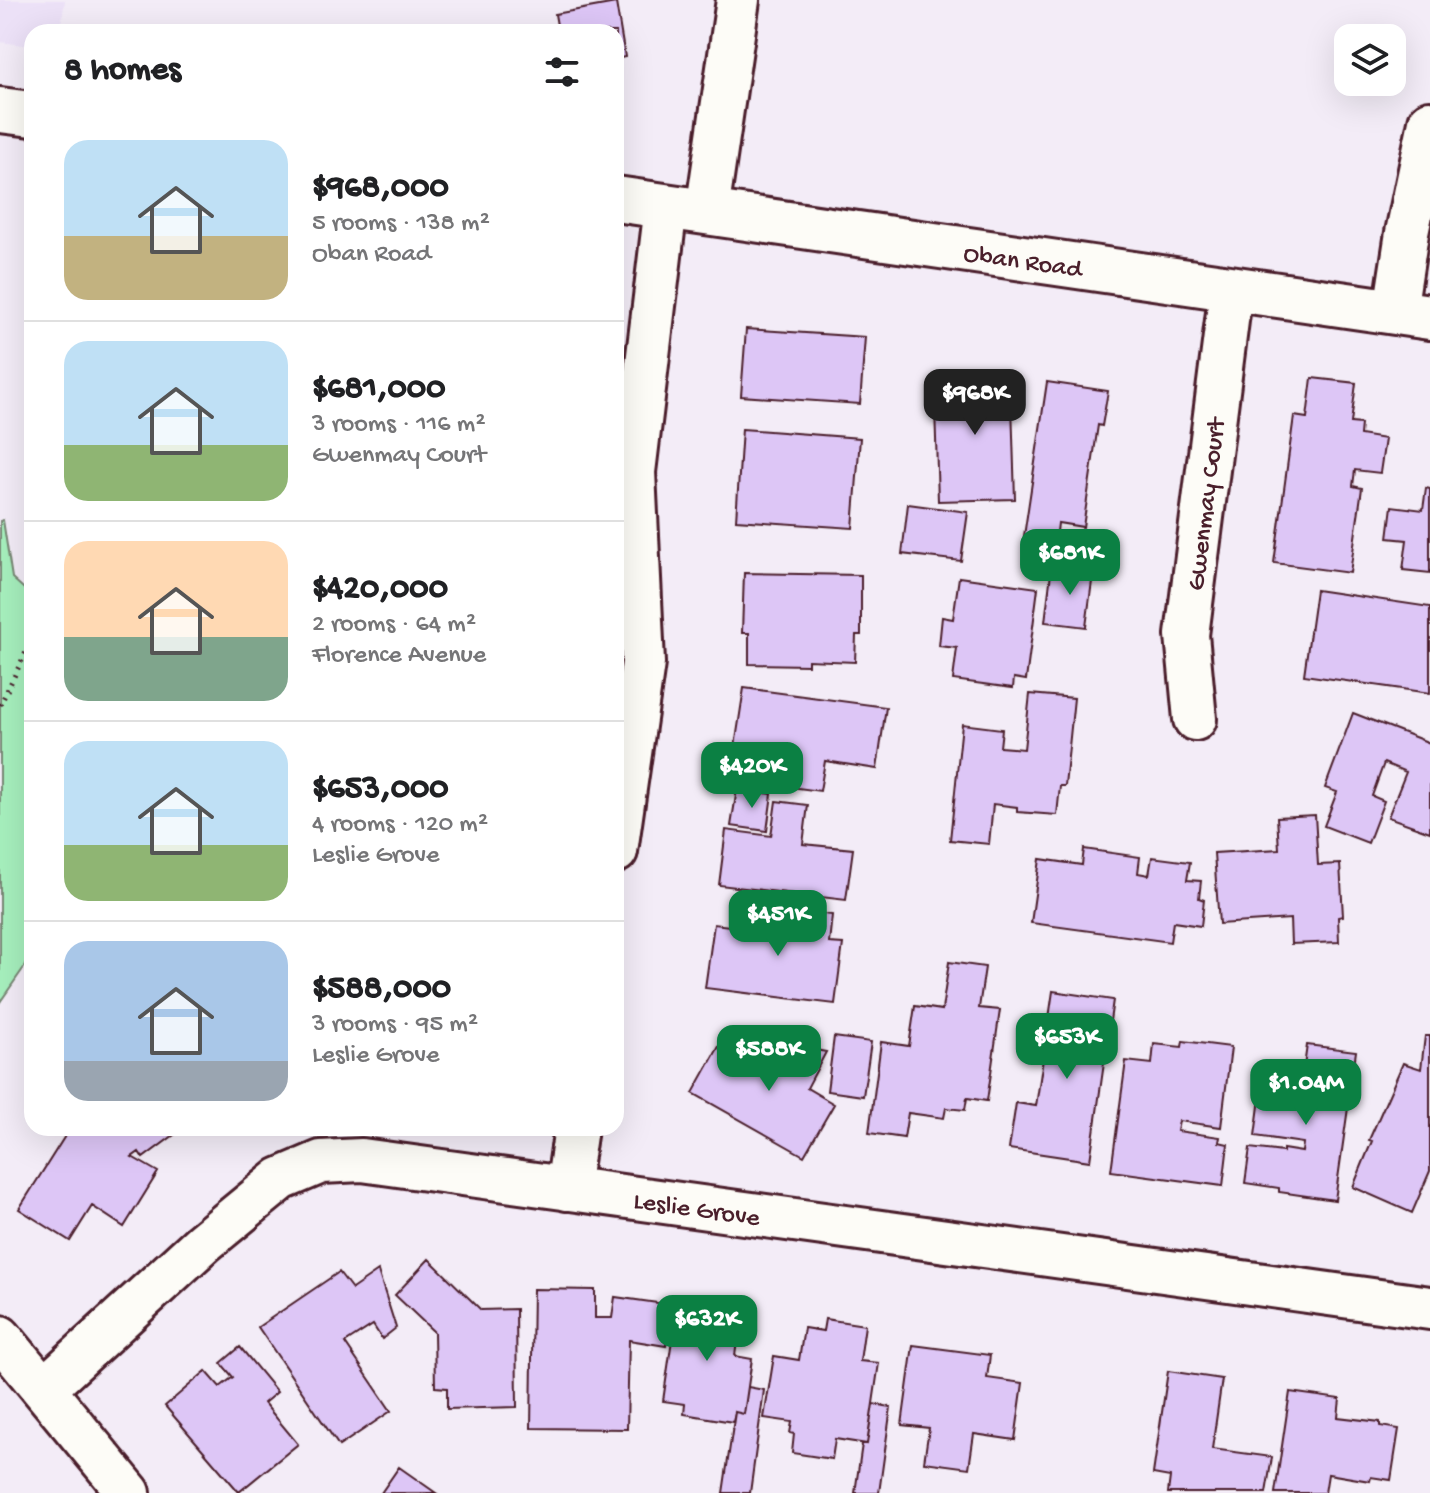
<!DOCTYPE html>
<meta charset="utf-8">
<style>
body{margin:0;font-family:"Gochi Hand",sans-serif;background:#f6f6f6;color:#202124;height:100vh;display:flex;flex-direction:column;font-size:30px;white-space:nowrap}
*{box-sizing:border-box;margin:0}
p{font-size:26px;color:#757577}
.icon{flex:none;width:44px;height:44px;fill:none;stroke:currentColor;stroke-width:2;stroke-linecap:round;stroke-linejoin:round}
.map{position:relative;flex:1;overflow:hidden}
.drawer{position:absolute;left:24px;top:24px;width:600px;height:1112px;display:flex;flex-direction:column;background:#fff;border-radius:24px;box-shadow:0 8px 32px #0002}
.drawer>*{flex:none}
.controls{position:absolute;left:1334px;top:24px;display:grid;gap:16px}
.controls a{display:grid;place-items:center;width:72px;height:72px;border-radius:16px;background:#fff;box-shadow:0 8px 32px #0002;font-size:40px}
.price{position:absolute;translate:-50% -68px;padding:0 18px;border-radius:16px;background:#0b8043;color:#fff;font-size:26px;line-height:52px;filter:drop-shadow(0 2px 4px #0008)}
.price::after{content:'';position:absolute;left:50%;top:48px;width:24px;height:18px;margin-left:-12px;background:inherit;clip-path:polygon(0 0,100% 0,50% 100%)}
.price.active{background:#222;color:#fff}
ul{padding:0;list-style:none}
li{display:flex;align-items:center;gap:24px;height:200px;padding:0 40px}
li+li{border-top:2px solid #e0e0e0}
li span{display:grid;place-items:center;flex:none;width:224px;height:160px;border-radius:24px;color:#555}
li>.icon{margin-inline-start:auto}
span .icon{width:96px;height:96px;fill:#fffc;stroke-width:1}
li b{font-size:34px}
h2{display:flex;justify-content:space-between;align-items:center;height:96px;padding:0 40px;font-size:34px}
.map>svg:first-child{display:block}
.built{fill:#ece1f7}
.green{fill:#a6efbd;stroke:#788774;stroke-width:2}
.building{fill:#ddc6f6;stroke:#4a1f2b;stroke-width:2}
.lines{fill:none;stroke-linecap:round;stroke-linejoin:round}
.street-casing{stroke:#4a1f2b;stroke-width:48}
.secondary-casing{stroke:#4a1f2b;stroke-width:50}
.path{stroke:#4a1f2b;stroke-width:5;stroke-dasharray:2 6;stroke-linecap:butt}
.street{stroke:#fdfcf7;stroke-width:42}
.secondary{stroke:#fdfcf7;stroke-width:44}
.labels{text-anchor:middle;stroke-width:6;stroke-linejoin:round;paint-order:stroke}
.street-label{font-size:26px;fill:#4a1f2b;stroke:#fdfcf7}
</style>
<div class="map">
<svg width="1430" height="1493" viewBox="0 0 1430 1493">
<rect width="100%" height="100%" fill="#f3ecf7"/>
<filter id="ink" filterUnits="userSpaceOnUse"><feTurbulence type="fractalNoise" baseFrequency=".0125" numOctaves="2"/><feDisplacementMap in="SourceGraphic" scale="16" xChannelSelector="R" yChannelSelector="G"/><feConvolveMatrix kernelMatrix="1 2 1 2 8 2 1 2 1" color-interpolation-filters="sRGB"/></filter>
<g filter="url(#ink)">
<path class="built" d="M0,0H65L60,32H32V46L0,42Z"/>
<path class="green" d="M3,520L12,578L32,596V956L0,1002V521Z"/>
<path class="building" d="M616,3L625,57L616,59V32H552L558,31L555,14Z
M746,329L865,337L860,404L741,396Z
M1011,373L1015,499L938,501L934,376Z
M1312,378L1356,383L1351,423L1361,424L1360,435L1385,439L1380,473L1355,470L1353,486L1362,488L1350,573L1274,563L1294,416L1307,418Z
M1047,382L1108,391L1102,426L1098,425L1083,527L1058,523L1056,541L1024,536Z
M742,429L860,438L853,528L736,520Z
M1426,488L1430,489V573L1403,570L1407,540L1388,538L1392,506L1423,510Z
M908,504L968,512L961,561L902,554Z
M1094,566L1086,627L1045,622L1051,573Z
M744,573L861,575V635H856L855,662L808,660V665L749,664V633H742Z
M959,577L1038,588L1026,680L1014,678L1013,688L953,680L957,648L939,646L942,617L953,619Z
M1316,590L1430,607V693L1304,675Z
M744,688L886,707L877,769L825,761L820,791L730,779Z
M1030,694L1074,698L1065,786H1060L1057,815L1017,812V807L993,804L989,844L950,840L962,724L1002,729L1000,747L1024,749Z
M1353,713L1430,743V832L1388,817L1406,772L1384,763L1372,796L1384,801L1368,843L1324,826L1337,792L1325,788Z
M737,789L772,794L767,831L731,826Z
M776,801L808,805L803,844L853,849L846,900L719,885L726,830L771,836Z
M1315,815L1318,865L1340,864L1343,916L1338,917L1339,942L1291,944L1290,919L1219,924L1214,853L1279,849L1277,817Z
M1084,849L1140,857L1138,873L1149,875L1152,857L1190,862L1187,880L1201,881L1199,898L1204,900L1201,926L1173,922L1170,942L1031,923L1040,859L1082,865Z
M766,907L832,915L829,943L843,944L835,1004L705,988L714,924L755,929V924H764Z
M949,962L985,967L979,1008L1000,1010L987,1101L967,1098L965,1110L946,1108L944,1118L908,1113L904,1138L869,1133L881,1042L909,1046L915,1006L942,1010Z
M1053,991L1113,1000L1090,1161L1009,1149L1016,1103L1036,1106Z
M1425,1036H1430V1171L1412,1213L1353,1187L1372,1141L1369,1140L1403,1063L1421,1069Z
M834,1037L871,1042L863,1096L827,1091Z
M722,1041L772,1067L785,1044L826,1052L807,1088L834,1104L804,1156L693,1093Z
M1183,1041L1231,1047L1221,1127L1179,1121L1177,1131L1220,1137L1219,1142L1228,1144L1223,1186L1111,1171L1126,1061L1152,1064L1154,1044L1182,1047Z
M1307,1045L1356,1051L1335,1200L1279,1192V1188L1245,1183L1250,1148L1283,1152V1149L1302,1152L1303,1143L1255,1136L1262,1083L1301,1088Z
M70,1128H169L174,1135L143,1158L139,1152L132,1157L158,1172L124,1227L92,1206L70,1241L19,1209Z
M429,1259L481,1310L516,1309L517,1407L447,1409V1388L435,1387L434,1332L395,1295Z
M378,1271L396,1328L382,1339L373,1325L345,1343L391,1411L339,1446L258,1327L339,1272L352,1289Z
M533,1289L595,1290V1318H612L615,1297L672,1305L666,1346L629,1340L627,1429L531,1428Z
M678,1299L719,1305L718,1316L740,1319L735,1356L752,1359L744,1414L735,1412L733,1422L684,1414L685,1404L663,1401Z
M825,1319L865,1325L860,1361L879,1363L867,1444L835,1439L832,1459L792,1453L794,1434L790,1433L792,1422L764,1418L774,1356L799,1360L804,1328L823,1331Z
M913,1345L990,1355L987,1378L1023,1383L1015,1440L974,1434L969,1468L924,1462L929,1428L902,1425Z
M240,1347L277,1392L264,1403L298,1444L239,1492L165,1406L206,1371L220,1387L233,1377L221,1363Z
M1168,1371L1222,1379L1212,1449L1272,1457L1266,1493H1168L1170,1477L1153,1474Z
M748,1387L764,1390L750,1493H723L735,1412L744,1414Z
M1290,1392L1340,1399L1338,1417L1380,1422V1426L1399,1429L1391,1480L1371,1477L1370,1481L1328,1474L1325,1493H1275Z
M873,1404L891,1407L879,1493H855L862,1444H867Z
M399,1467L436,1493H381Z"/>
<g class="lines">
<defs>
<path id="street" d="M707,212L738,0
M1395,311L1407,233L1430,122
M1195,719L1187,635L1231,289
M616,851L643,663L634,472L666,206
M567,1189L576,1128
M0,1337L129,1493
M44,1389L203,1243L281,1179L321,1162L362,1160L1430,1308"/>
<path id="secondary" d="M0,110L32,114
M616,199L1430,317"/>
</defs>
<use href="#street" class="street-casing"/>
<use href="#secondary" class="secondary-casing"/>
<path class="path" d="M0,705L32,640"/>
<use href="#street" class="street"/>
<use href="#secondary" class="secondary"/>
</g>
</g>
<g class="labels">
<g class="street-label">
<text transform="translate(1023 259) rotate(8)" y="9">Oban Road</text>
<text transform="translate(1204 504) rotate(-83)" y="9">Gwenmay Court</text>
<text transform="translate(697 1207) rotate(8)" y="9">Leslie Grove</text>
</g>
</g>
</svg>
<div class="controls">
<a><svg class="icon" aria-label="layers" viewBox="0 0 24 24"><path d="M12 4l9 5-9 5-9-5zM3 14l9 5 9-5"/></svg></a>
</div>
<b class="price active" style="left:975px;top:437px">$968K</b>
<b class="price" style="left:1070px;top:597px">$681K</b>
<b class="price" style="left:752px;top:810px">$420K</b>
<b class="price" style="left:778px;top:958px">$451K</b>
<b class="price" style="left:1067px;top:1081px">$653K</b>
<b class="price" style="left:769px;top:1093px">$588K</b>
<b class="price" style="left:1306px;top:1127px">$1.04M</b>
<b class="price" style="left:707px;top:1363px">$632K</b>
<section class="drawer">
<h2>8 homes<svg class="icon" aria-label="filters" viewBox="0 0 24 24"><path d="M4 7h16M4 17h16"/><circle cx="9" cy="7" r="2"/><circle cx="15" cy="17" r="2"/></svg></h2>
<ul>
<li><span style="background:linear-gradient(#bfe0f5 60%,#c2b280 0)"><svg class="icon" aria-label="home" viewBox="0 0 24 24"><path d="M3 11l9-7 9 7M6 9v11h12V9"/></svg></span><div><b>$968,000</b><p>5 rooms · 138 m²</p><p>Oban Road</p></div></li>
<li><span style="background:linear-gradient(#bfe0f5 65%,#8fb573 0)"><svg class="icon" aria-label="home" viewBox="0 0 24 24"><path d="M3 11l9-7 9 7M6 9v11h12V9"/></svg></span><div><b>$681,000</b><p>3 rooms · 116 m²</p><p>Gwenmay Court</p></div></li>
<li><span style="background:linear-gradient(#ffd9b3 60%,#7fa58c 0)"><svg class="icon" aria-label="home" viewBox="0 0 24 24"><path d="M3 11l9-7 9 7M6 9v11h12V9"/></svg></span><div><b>$420,000</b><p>2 rooms · 64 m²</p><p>Florence Avenue</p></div></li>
<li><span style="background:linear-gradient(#bfe0f5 65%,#8fb573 0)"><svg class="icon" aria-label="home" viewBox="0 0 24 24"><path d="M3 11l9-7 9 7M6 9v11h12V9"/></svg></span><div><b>$653,000</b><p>4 rooms · 120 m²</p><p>Leslie Grove</p></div></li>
<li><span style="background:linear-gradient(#a9c7e8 75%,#9aa5b1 0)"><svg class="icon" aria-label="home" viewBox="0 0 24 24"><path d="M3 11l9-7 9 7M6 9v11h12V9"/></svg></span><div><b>$588,000</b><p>3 rooms · 95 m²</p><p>Leslie Grove</p></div></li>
</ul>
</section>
</div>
